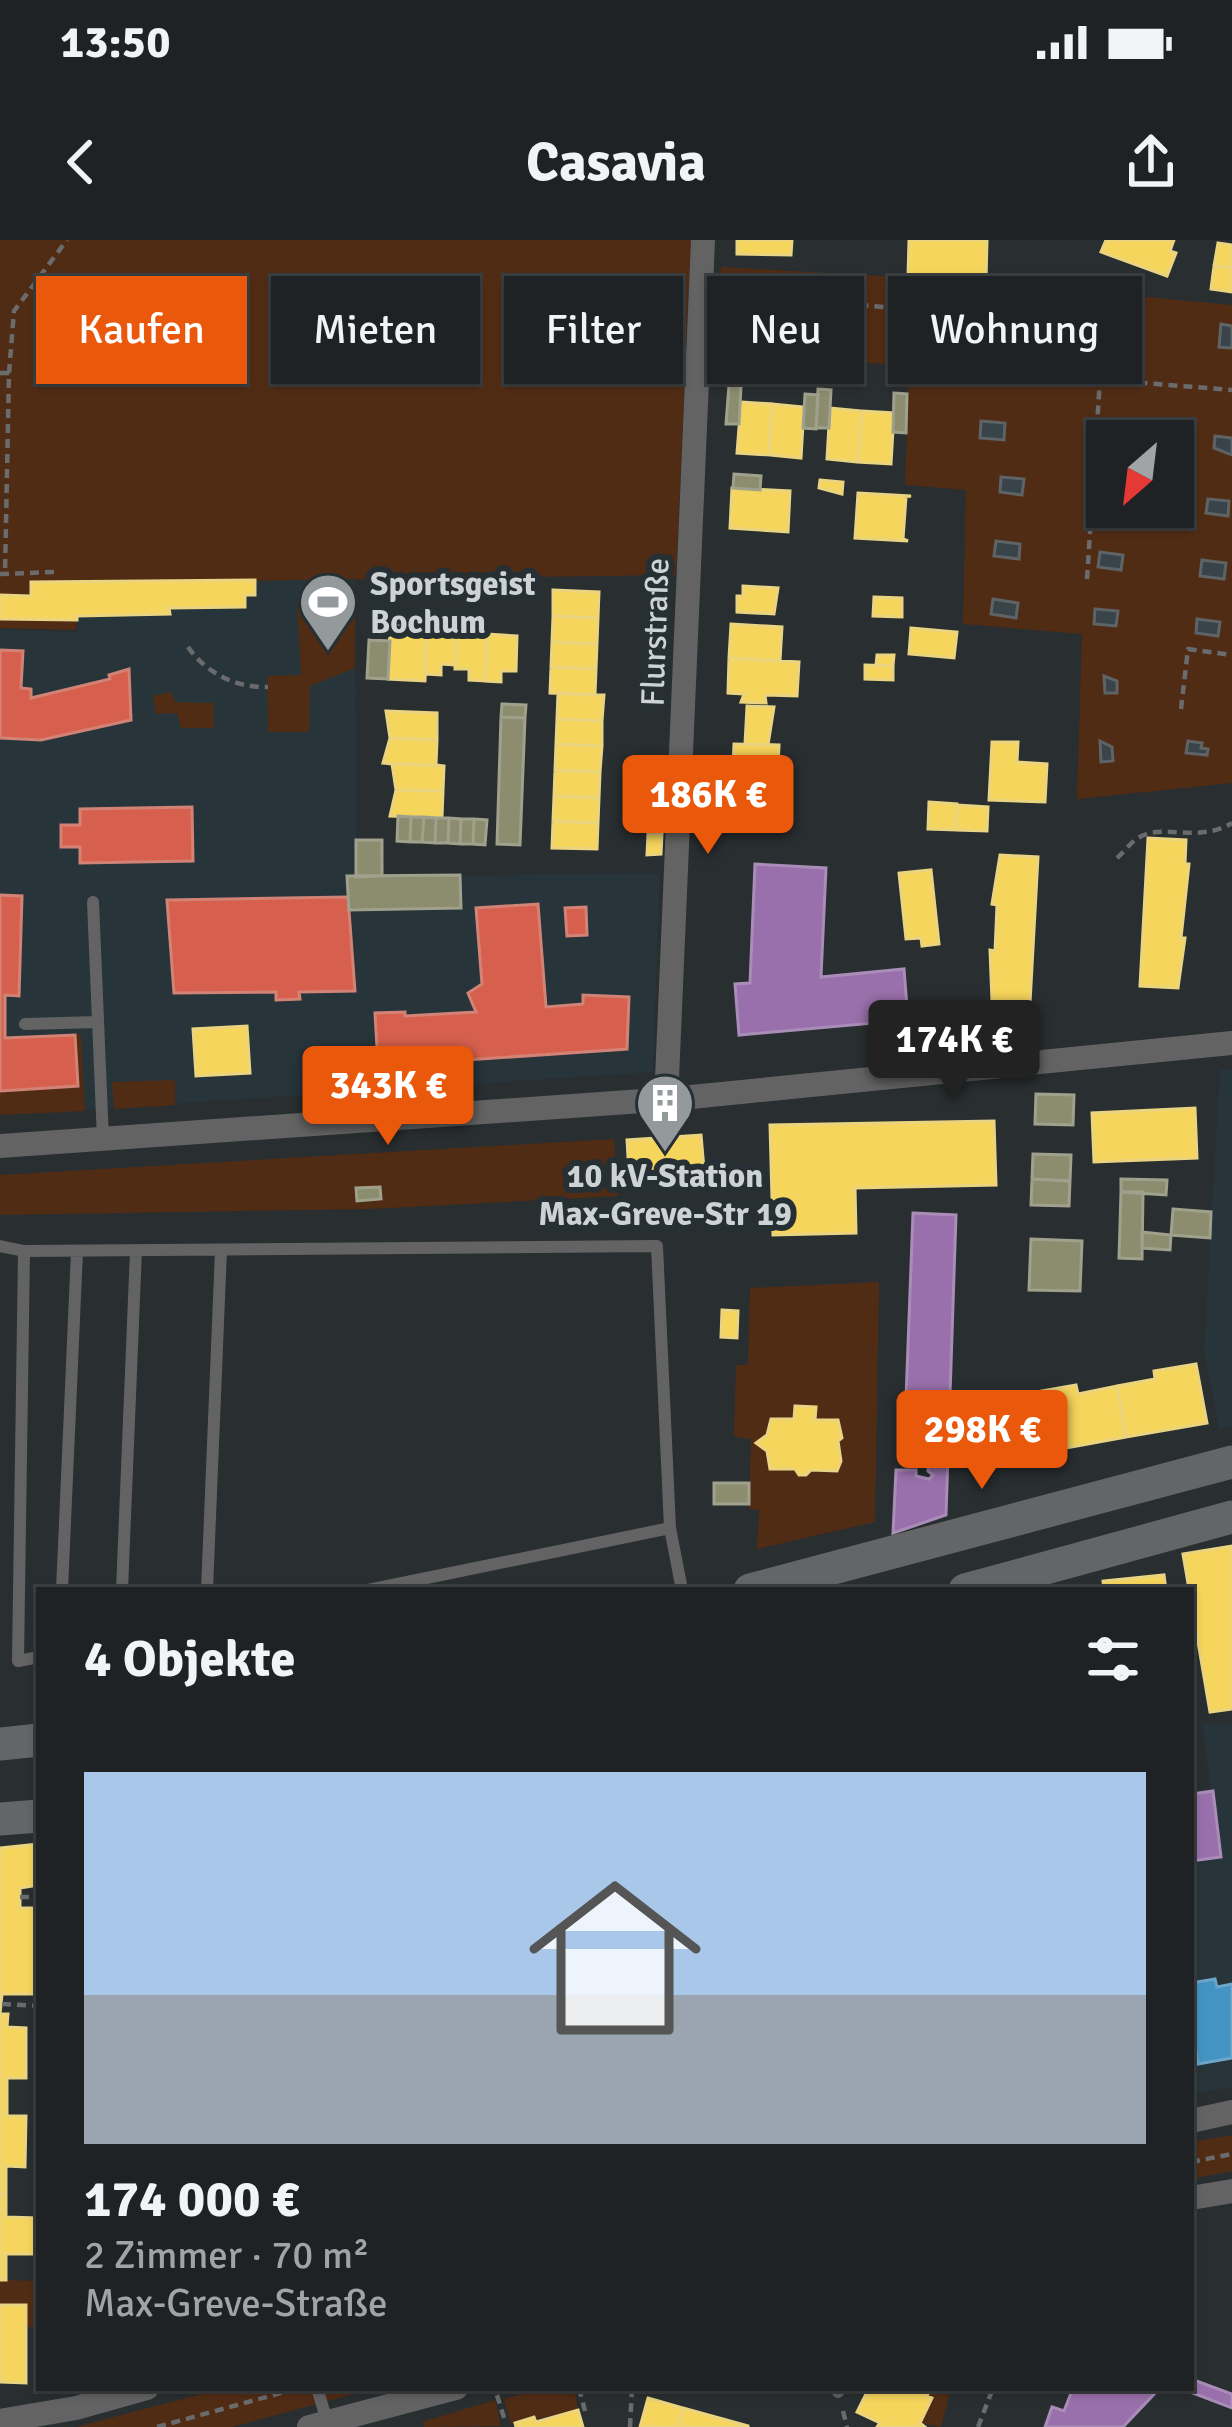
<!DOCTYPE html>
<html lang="de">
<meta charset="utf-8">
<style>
body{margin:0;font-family:Signika,sans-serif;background:#2c2f31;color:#f1f3f6;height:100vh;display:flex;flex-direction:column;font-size:45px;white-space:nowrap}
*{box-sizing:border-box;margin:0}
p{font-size:39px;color:#a1a4a6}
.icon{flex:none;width:66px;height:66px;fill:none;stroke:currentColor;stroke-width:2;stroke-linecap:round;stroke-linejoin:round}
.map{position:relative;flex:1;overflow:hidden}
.sheet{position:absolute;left:36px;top:1347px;width:1158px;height:804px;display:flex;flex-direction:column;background:#1f2224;border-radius:0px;box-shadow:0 3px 9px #0004,0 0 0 3px #3c3f41}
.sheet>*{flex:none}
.hud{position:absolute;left:36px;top:36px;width:1161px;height:108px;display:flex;gap:24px}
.needle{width:78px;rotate:208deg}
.fabs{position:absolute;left:1086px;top:180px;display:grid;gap:24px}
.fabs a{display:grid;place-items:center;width:108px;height:108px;border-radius:0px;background:#1f2224;box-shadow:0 3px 9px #0004,0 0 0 3px #3c3f41;font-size:60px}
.price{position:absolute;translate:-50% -102px;padding:0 27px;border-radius:12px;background:#ea580c;color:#fff;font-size:39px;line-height:78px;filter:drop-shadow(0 3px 6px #0008)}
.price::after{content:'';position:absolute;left:50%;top:72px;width:36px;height:27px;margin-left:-18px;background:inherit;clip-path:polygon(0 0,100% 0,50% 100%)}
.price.selected{background:#222;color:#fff}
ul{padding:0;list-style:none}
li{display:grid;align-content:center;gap:24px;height:636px;padding:0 48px}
li span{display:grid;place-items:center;height:372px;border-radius:0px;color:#555}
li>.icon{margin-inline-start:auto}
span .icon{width:216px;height:216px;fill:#fffc;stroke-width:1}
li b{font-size:51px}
h2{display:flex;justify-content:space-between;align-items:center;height:144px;padding:0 48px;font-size:51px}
.tag{padding:0 42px;border-radius:0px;background:#1f2224;box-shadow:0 3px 9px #0004,0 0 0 3px #3c3f41;font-size:42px;line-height:108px}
.tag.selected{background:#ea580c;color:#fff}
.status{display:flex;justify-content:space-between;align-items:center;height:84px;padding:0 60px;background:#1f2224;direction:ltr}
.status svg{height:33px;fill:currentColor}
header{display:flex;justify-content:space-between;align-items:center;height:156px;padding:0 48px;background:#1f2224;font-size:54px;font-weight:700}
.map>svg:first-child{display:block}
.built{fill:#27353b}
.green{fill:#512c15;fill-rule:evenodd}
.homes{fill:#f6d55c;stroke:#ead480;stroke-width:3}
.shops{fill:#d6604d;stroke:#d38276;stroke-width:3}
.offices{fill:#9970ab;stroke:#a98db8;stroke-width:3}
.schools{fill:#4393c3;stroke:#6ca6c8;stroke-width:3}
.industry{fill:#8c8c6e;stroke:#a0a18d;stroke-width:3}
.building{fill:#384449;stroke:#5e6365;stroke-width:3}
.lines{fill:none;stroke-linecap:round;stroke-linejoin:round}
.path{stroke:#6a6b6c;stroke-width:4.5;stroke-dasharray:9 6;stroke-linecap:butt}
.lane{stroke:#636363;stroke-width:12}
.street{stroke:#636363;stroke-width:24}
.secondary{stroke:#646566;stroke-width:33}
.labels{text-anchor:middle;stroke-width:12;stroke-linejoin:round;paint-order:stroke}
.poi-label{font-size:33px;font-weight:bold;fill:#cdd2d5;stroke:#262f33;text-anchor:start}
.street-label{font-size:33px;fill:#cdd2d5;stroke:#262f33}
</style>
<div class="status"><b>13:50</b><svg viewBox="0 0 49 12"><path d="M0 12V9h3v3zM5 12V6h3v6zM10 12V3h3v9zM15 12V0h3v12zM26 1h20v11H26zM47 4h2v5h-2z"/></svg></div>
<header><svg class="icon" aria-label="back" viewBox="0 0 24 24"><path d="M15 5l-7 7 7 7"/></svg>Casavia<svg class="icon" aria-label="share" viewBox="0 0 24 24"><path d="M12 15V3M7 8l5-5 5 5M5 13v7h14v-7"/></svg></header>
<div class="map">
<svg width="1232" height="2187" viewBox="0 0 1232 2187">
<rect width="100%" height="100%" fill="#292e30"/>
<path class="built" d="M355,339L356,599H382L384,636L660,633L653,832L0,875V390L77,392L78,343Z
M1232,829V1186L1219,1189L1204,1110L1220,830Z
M1202,1483H1232V1847L1191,1854V1621L1221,1616Z"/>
<path class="green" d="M0,0H691L676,335L81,343L76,390L0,388Z
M721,27L987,42L1232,65V543L1077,559L1082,394L963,384L966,250L905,245L909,126L717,111ZM1107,201H1173V267H1107Z
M355,353V428L310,446L309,492H268L267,436L301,435L297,361Z
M171,452L175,462L213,463L214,488H181L177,473L156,474L153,456Z
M81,794L85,871L0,875V851L78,846L75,795Z
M175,840V865L114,869L112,842Z
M614,899L618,956L369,969L0,975V935Z
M879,1042L875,1282L757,1309L759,1270L749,1269L751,1199L734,1197L736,1125H748L750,1048Z
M1232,1895V1931L1191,1939V1902Z
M0,2040L39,2041V2087H26V2065H0Z
M224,2148H376L232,2187H76Z
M543,2148H574L578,2170L511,2184L504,2159Z
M931,2148H951L941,2187L920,2183L932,2159L927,2156Z
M495,2160L501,2186L424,2187L422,2182Z"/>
<path class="homes" d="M737,0H792L791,15L737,14Z
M909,0H987L986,41L908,36Z
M1106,0H1174L1170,11L1176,13L1167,36L1101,12Z
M1218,3L1232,5V28L1214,26Z
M1214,26L1232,28V52L1211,49Z
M741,162L772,164L769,215L737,213Z
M772,164L804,167L801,218L769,215Z
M830,168L862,171L858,222L827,219Z
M862,171L894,173L891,224L858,222Z
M820,240L843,242L842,254L819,248Z
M732,248L790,251L788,292L730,288Z
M858,253L911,256L906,257L903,299L908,301L855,298Z
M255,340V355H245V367L169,368L170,374L77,376V380L0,379V355L31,356V342Z
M743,346L778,348L774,374L737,372V356H743Z
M553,350L599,352L598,378L553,376Z
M874,357L902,358V377L873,376Z
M553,376L598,378L597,404L552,402Z
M731,384L782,387L780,421L729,418Z
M390,386L427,387L425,441L388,439Z
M427,387L457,389L455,429V425L441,424V435L425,434V441Z
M911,388L957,392L954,418L909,414Z
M457,389V393L487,394L485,441L469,440V429H455Z
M487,394L517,396L516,431H501V442L485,441Z
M552,402L597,404L596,429L551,427Z
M877,415H894L893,426L876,425Z
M729,418L799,422L797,456L765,455L766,463L741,462L744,454L728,453Z
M865,425L893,426V440L865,439Z
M551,427L596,429L595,455L550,453Z
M558,453L604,455L602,481L557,479Z
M747,466L774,467L768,505L745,504Z
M386,471L437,473V500L390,498Z
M557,479L602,481V506L556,504Z
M390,498L437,500L436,525L444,526L383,523Z
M992,502H1018L1017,522L1047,524L1045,562L989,560Z
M556,504L602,506L600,532L555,530Z
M734,504L779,505L777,550L732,549Z
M383,523L444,526L443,551L396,550L392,524Z
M555,530L600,532L599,558L554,556Z
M396,550L443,551L442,578L390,576Z
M554,556L599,558L598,583L553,581Z
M929,562L957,564L956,590L928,589Z
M957,565L988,567L987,591L956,590Z
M553,581L598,583L597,609L552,608Z
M648,594H662L661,614L647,615Z
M1148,598L1186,600L1185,624H1189L1181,698H1185L1178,748L1140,746Z
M1000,615L1038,617L1030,763L992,761L990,710L995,711L997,665L992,664Z
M931,630L939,704L922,706L921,698L906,699L899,633Z
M247,786L250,833L196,836L193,789Z
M1195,868L1197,918L1094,922L1092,873Z
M994,881L996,945L855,948L856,993L773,995L770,885Z
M701,895L704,929L629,934L627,900Z
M722,1070L738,1071L737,1098L721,1097Z
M1196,1124L1207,1183L1126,1197L1117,1146L1155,1139L1154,1131Z
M1076,1145L1078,1154L1117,1146L1126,1197L1044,1212L1036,1152Z
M795,1166L816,1167L815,1180H838L842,1198L838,1201L841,1221L837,1231L811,1230L806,1235H799L795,1229H770L767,1211L756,1203L767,1195L771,1179H794Z
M1005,1175L1021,1176V1186L1005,1185Z
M1232,1306V1469L1210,1472L1183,1314Z
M1164,1335L1166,1350H1104L1103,1341Z
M39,1604V1645L20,1648V1668H39V1754H2L0,1774V1608Z
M0,1774H8L7,1787L26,1788V1838H7V1876H26L25,1927L6,1926V1953H0Z
M0,1953H6V1977L37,1978V2014H6V2040H0Z
M0,2065H26V2143L0,2142Z
M869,2148H931L927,2156L932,2158L920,2183L925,2187H877L880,2183L857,2172Z
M648,2158L683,2168L678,2187H640Z
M683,2168L748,2186V2187H678Z
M578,2170L583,2187H516L515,2183L534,2177L536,2182Z"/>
<path class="shops" d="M0,410L23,411L21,448L31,449V458L110,439L109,435L129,429L131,480L41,500L0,498Z
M192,567L193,621L80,623V607H61V585H80V569Z
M0,655L22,656L19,756L5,755V798L75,795L78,846L0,851Z
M348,657L355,751L299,752L300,759L276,760V752L174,753L167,660Z
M538,664L546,767L583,764V755L629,757L627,809L378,826L375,773L405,772V776L476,772L468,753L482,744L476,668Z
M586,667L587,695L567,696L565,668Z"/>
<path class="offices" d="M755,624L826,628L821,737L904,729L908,780L739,795L735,744L750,743Z
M913,973L956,975L946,1275L893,1293L896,1230H916V1236L929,1239L933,1235L928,1231L930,1186L905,1185Z
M1213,1551L1221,1617L1191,1621V1554Z
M1191,2139L1232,2154V2168L1180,2148H1191Z
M1073,2148H1160L1123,2187H1045L1052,2167L1064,2171Z"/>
<path class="schools" d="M1215,1739L1217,1747L1232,1744V1818L1198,1824L1191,1782V1743Z"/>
<path class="industry" d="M729,145L741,146L739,184H726Z
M818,149L831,150L829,188H816Z
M894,153L907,154L906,193L893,192Z
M805,154L818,155L816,189L803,188Z
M734,234L761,236L760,250L733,248Z
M369,400L390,401L388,439L367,438Z
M502,464L526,465L525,478L501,477Z
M501,477L525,478L520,605L497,604Z
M398,576L411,577L410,602L397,601Z
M411,577H424L422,602H410Z
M424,577L436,578L435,603L422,602Z
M436,578H449L448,603H435Z
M449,578L461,579L460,604L448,603Z
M461,579H474L473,604H460Z
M474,579L487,580L485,605L473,604Z
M356,600H382V636L356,637Z
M460,635L461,668L349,670L347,636Z
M1036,854L1074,855L1073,885L1035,884Z
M1033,914L1071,915L1070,941L1032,939Z
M1032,939L1070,941L1069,966L1031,965Z
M1121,939L1167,940L1166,955L1121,952Z
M380,947L381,959L357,961L356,948Z
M1121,952H1143L1142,1019L1119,1018Z
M1173,969L1211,972L1210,998L1171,995Z
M1142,992L1171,995L1170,1010L1142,1008Z
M1031,999L1082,1001L1080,1051L1029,1050Z
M714,1243H749V1264H714Z"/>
<path class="building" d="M1010,73L1025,75L1023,95L1007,94Z
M1114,76L1130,78L1127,105L1111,103Z
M1221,84L1232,86V108L1219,107Z
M981,181L1005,183L1004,200L980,198Z
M1111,191L1134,192L1133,201H1110Z
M1215,196L1232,198V215L1214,208Z
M1001,237L1024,239L1022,255L1000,252Z
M1208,259L1229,261L1228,276L1206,273Z
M996,301L1020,304L1019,319L994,316Z
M1100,312L1123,315L1121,330L1098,327Z
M1202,320L1226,323L1224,339L1200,336Z
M993,359L1018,363L1016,378L991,374Z
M1095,369L1118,371L1116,386L1094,384Z
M1197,379L1220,382L1218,396L1196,393Z
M1104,436L1117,441V453H1105Z
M1100,501L1112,507L1113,521L1101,522Z
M1188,501L1202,503L1201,508L1208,509L1207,515L1186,513Z"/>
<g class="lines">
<path class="path" d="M725,53L916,70L984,124L1005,132L1232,150
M0,133H9L5,334
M9,133L14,71L67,0
M0,334L55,332
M1087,339L1100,139
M188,407C206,433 236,448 268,447
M1181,469L1188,409L1232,415
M1117,618C1124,612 1131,602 1138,598C1163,582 1196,604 1232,583
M20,1657H39
M2,1764L39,1766
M1191,1922L1232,1914
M579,2148L585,2171
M497,2155L505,2181
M843,2171L847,2187
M157,2187L299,2148
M630,2187L632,2148
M978,2187L993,2148"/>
<path class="lane" d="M93,662L103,899
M25,784L98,782
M0,1006L24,1011
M62,1350L77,1011
M122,1350L136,1010
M207,1350L221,1010
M368,1350L670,1288
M39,1417L18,1421L24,1011L657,1006L670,1288L682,1350
M317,2148L327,2181
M838,2152L840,2148"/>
<path class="street" d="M671,859L667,839L703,0
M0,906L671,859L1232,803
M1191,1881L1232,1872
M1191,1958L1232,1951
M0,2181L76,2168L147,2148
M309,2187L456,2148"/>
<path class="secondary" d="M750,1350L1232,1222
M965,1350L1232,1277
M0,1504L39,1500
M0,1579L39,1576"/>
</g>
<defs>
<symbol id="stadium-pin" viewBox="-11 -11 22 30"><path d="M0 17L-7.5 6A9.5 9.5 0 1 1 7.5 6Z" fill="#94999b" stroke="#262f33"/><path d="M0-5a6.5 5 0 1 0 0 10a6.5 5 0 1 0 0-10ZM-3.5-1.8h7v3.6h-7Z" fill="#fff"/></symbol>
<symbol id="building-pin" viewBox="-11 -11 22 30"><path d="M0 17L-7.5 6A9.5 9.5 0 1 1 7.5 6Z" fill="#94999b" stroke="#262f33"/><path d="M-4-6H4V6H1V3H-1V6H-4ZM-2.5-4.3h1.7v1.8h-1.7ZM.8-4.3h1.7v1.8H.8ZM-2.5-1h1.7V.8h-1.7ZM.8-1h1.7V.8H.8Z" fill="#fff"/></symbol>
</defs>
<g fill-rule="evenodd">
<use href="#stadium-pin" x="295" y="329" width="66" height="90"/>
<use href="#building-pin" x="632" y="830" width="66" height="90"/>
</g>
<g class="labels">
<g class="poi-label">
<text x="370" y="355">Sportsgeist<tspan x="370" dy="38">Bochum</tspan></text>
<text x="665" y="947" text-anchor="middle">10 kV-Station<tspan x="665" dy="38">Max-Greve-Str 19</tspan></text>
</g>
<g class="street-label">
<text transform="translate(654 392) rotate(-88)" y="12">Flurstraße</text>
</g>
</g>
</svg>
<div class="fabs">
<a><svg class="needle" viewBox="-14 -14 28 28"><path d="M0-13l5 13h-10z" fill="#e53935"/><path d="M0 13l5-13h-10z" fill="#a1a4a6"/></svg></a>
</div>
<b class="price" style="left:708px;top:617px">186K €</b>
<b class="price selected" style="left:954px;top:862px">174K €</b>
<b class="price" style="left:388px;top:908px">343K €</b>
<b class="price" style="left:982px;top:1252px">298K €</b>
<div class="hud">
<a class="tag selected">Kaufen</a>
<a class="tag">Mieten</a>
<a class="tag">Filter</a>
<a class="tag">Neu</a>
<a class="tag">Wohnung</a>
</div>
<section class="sheet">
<h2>4 Objekte<svg class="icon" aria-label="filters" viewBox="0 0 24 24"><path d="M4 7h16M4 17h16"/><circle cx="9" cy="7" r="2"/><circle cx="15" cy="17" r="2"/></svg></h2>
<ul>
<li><span style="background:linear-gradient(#a9c7e8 60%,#9aa5b1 0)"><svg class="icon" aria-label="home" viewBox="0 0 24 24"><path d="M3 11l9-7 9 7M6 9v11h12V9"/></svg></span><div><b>174 000 €</b><p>2 Zimmer · 70 m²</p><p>Max-Greve-Straße</p></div></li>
</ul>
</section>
</div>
